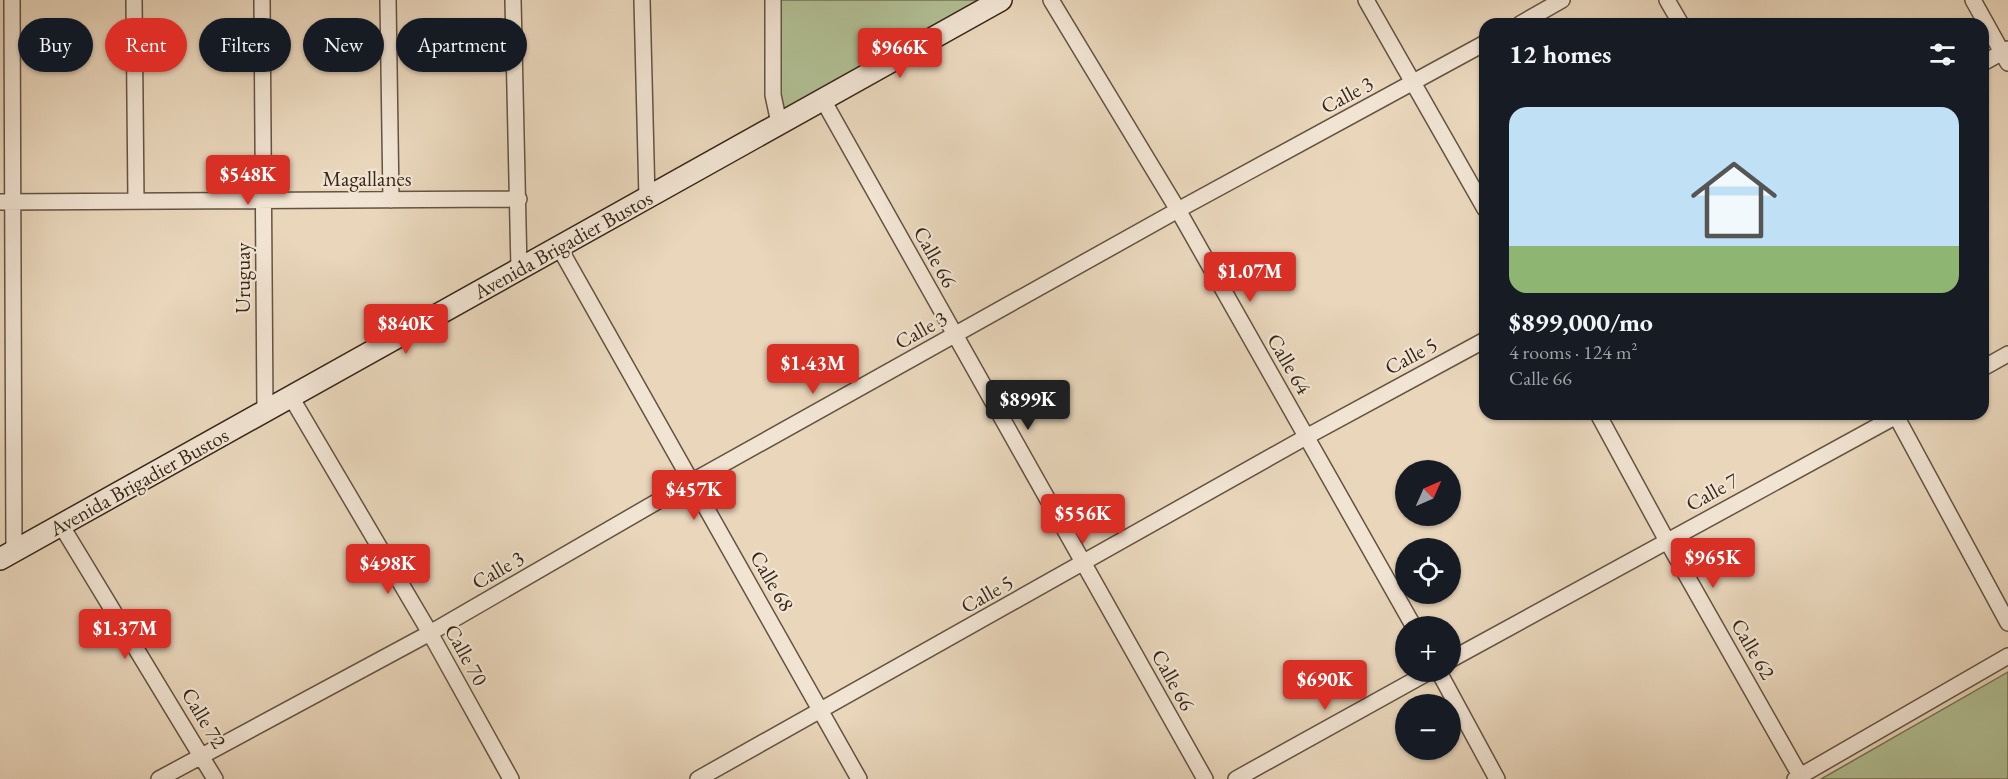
<!DOCTYPE html>
<meta charset="utf-8">
<style>
body{margin:0;font-family:"EB Garamond",serif;background:#20242c;color:#f1f3f6;height:100vh;display:flex;flex-direction:column;font-size:22px;white-space:nowrap}
*{box-sizing:border-box;margin:0}
p{font-size:20px;color:#9ea1a6}
.icon{flex:none;width:33px;height:33px;fill:none;stroke:currentColor;stroke-width:2;stroke-linecap:round;stroke-linejoin:round}
.map{position:relative;flex:1;overflow:hidden}
.side{position:absolute;left:1479px;top:18px;width:510px;height:402px;display:flex;flex-direction:column;background:#171b24;border-radius:18px;box-shadow:0 2px 4px #0004}
.side>*{flex:none}
.hud{position:absolute;left:18px;top:18px;width:570px;height:54px;display:flex;gap:12px}
.needle{width:39px;rotate:45deg}
.controls{position:absolute;left:1395px;top:460px;display:grid;gap:12px}
.controls a{display:grid;place-items:center;width:66px;height:66px;border-radius:50%;background:#171b24;box-shadow:0 2px 4px #0004;font-size:30px}
.price{position:absolute;translate:-50% -51px;padding:0 14px;border-radius:6px;background:#d93025;color:#fff;font-size:20px;line-height:39px;filter:drop-shadow(0 2px 3px #0008)}
.price::after{content:'';position:absolute;left:50%;top:36px;width:18px;height:14px;margin-left:-9px;background:inherit;clip-path:polygon(0 0,100% 0,50% 100%)}
.price.on{background:#222;color:#fff}
ul{padding:0;list-style:none}
li{display:grid;align-content:center;gap:12px;height:318px;padding:0 30px}
li+li{border-top:2px solid #363941}
li span{display:grid;place-items:center;height:186px;border-radius:18px;color:#555}
li>.icon{margin-inline-start:auto}
span .icon{width:108px;height:108px;fill:#fffc;stroke-width:1}
li b{font-size:26px}
h2{display:flex;justify-content:space-between;align-items:center;height:72px;padding:0 30px;font-size:26px}
.pill{padding:0 21px;border-radius:27px;background:#171b24;box-shadow:0 2px 4px #0004;font-size:21px;line-height:54px}
.pill.on{background:#d93025;color:#fff}
.map>svg:first-child{display:block}
.green{fill:#b1bf94;stroke:#747356;stroke-width:1.5}
.lines{fill:none;stroke-linecap:round;stroke-linejoin:round}
.street-casing{stroke:#645342;stroke-width:18}
.secondary-casing{stroke:#372719;stroke-width:24}
.street{stroke:#f1e4d3;stroke-width:15}
.secondary{stroke:#f1e4d3;stroke-width:21}
.labels{text-anchor:middle;stroke-width:4.5;stroke-linejoin:round;paint-order:stroke}
.street-label{font-size:21px;fill:#372719;stroke:#f1e4d3}
</style>
<div class="map">
<svg width="2008" height="779" viewBox="0 0 2008 779">
<rect width="100%" height="100%" fill="#e9d6bb"/>
<filter id="stains"><feTurbulence type="fractalNoise" baseFrequency=".00333" numOctaves="4"/><feColorMatrix values="0 0 0 0 .2 0 0 0 0 .09 0 0 0 0 .02 0 0 0 .5 -.17"/></filter>
<radialGradient id="worn" r=".72"><stop offset=".6" stop-color="#630" stop-opacity="0"/><stop offset="1" stop-color="#630" stop-opacity=".3"/></radialGradient>
<path class="green" d="M778,0H1000L779,123Z
M2008,672V779H1821Z"/>
<g class="lines">
<defs>
<path id="street" d="M12,0L14,552
M134,0L136,201
M262,0L265,411
M388,0L391,200
M513,0L519,269
M642,0L647,198
M773,0V95L779,123
M1051,0L1178,210L1414,627
M1366,0L1485,209
M1667,0L1681,24
M1973,0L2008,63
M1520,24L1562,0
M1983,63L2008,49
M823,100L1205,779
M0,202L519,199
M559,247L859,779
M1983,368L2008,354
M291,397L430,633L511,779
M1598,414L1667,541L1802,779
M1895,414L2008,623
M61,525L215,779
M1450,660L1900,414
M1439,672L1497,779
M159,779L430,633L691,482L1178,210L1485,43
M698,779L1306,437L1485,340
M1236,779L1429,672
M1795,779L2008,656"/>
<path id="secondary" d="M0,559L1001,0"/>
</defs>
<use href="#street" class="street-casing"/>
<use href="#secondary" class="secondary-casing"/>
<use href="#street" class="street"/>
<use href="#secondary" class="secondary"/>
</g>
<g class="labels">
<g class="street-label">
<text transform="translate(1347 95) rotate(-28)" y="7">Calle 3</text>
<text x="367" y="186">Magallanes</text>
<text transform="translate(563 245) rotate(-29)" y="7">Avenida Brigadier Bustos</text>
<text transform="translate(935 257) rotate(61)" y="7">Calle 66</text>
<text transform="translate(243 278) rotate(-90)" y="7">Uruguay</text>
<text transform="translate(921 330) rotate(-29)" y="7">Calle 3</text>
<text transform="translate(1411 356) rotate(-28)" y="7">Calle 5</text>
<text transform="translate(1289 364) rotate(60)" y="7">Calle 64</text>
<text transform="translate(139 482) rotate(-29)" y="7">Avenida Brigadier Bustos</text>
<text transform="translate(1712 492) rotate(-29)" y="7">Calle 7</text>
<text transform="translate(498 570) rotate(-30)" y="7">Calle 3</text>
<text transform="translate(772 581) rotate(60)" y="7">Calle 68</text>
<text transform="translate(987 594) rotate(-29)" y="7">Calle 5</text>
<text transform="translate(1753 649) rotate(60)" y="7">Calle 62</text>
<text transform="translate(466 655) rotate(61)" y="7">Calle 70</text>
<text transform="translate(1173 680) rotate(61)" y="7">Calle 66</text>
<text transform="translate(204 718) rotate(59)" y="7">Calle 72</text>
</g>
</g>
<rect width="100%" height="100%" filter="url(#stains)"/>
<rect width="100%" height="100%" fill="url(#worn)"/>
</svg>
<div class="controls">
<a><svg class="needle" viewBox="-14 -14 28 28"><path d="M0-13l5 13h-10z" fill="#e53935"/><path d="M0 13l5-13h-10z" fill="#9ea1a6"/></svg></a>
<a><svg class="icon" aria-label="locate" viewBox="0 0 24 24"><circle cx="12" cy="12" r="6"/><path d="M12 2v4M12 18v4M2 12h4M18 12h4"/></svg></a>
<a>+</a>
<a>−</a>
</div>
<b class="price" style="left:900px;top:79px">$966K</b>
<b class="price" style="left:248px;top:206px">$548K</b>
<b class="price" style="left:1250px;top:303px">$1.07M</b>
<b class="price" style="left:406px;top:355px">$840K</b>
<b class="price" style="left:813px;top:395px">$1.43M</b>
<b class="price on" style="left:1028px;top:431px">$899K</b>
<b class="price" style="left:694px;top:521px">$457K</b>
<b class="price" style="left:1083px;top:545px">$556K</b>
<b class="price" style="left:1713px;top:589px">$965K</b>
<b class="price" style="left:388px;top:595px">$498K</b>
<b class="price" style="left:125px;top:660px">$1.37M</b>
<b class="price" style="left:1325px;top:711px">$690K</b>
<div class="hud">
<a class="pill">Buy</a>
<a class="pill on">Rent</a>
<a class="pill">Filters</a>
<a class="pill">New</a>
<a class="pill">Apartment</a>
</div>
<section class="side">
<h2>12 homes<svg class="icon" aria-label="filters" viewBox="0 0 24 24"><path d="M4 7h16M4 17h16"/><circle cx="9" cy="7" r="2"/><circle cx="15" cy="17" r="2"/></svg></h2>
<ul>
<li><span style="background:linear-gradient(#bfe0f5 75%,#8fb573 0)"><svg class="icon" aria-label="home" viewBox="0 0 24 24"><path d="M3 11l9-7 9 7M6 9v11h12V9"/></svg></span><div><b>$899,000/mo</b><p>4 rooms · 124 m²</p><p>Calle 66</p></div></li>
</ul>
</section>
</div>
